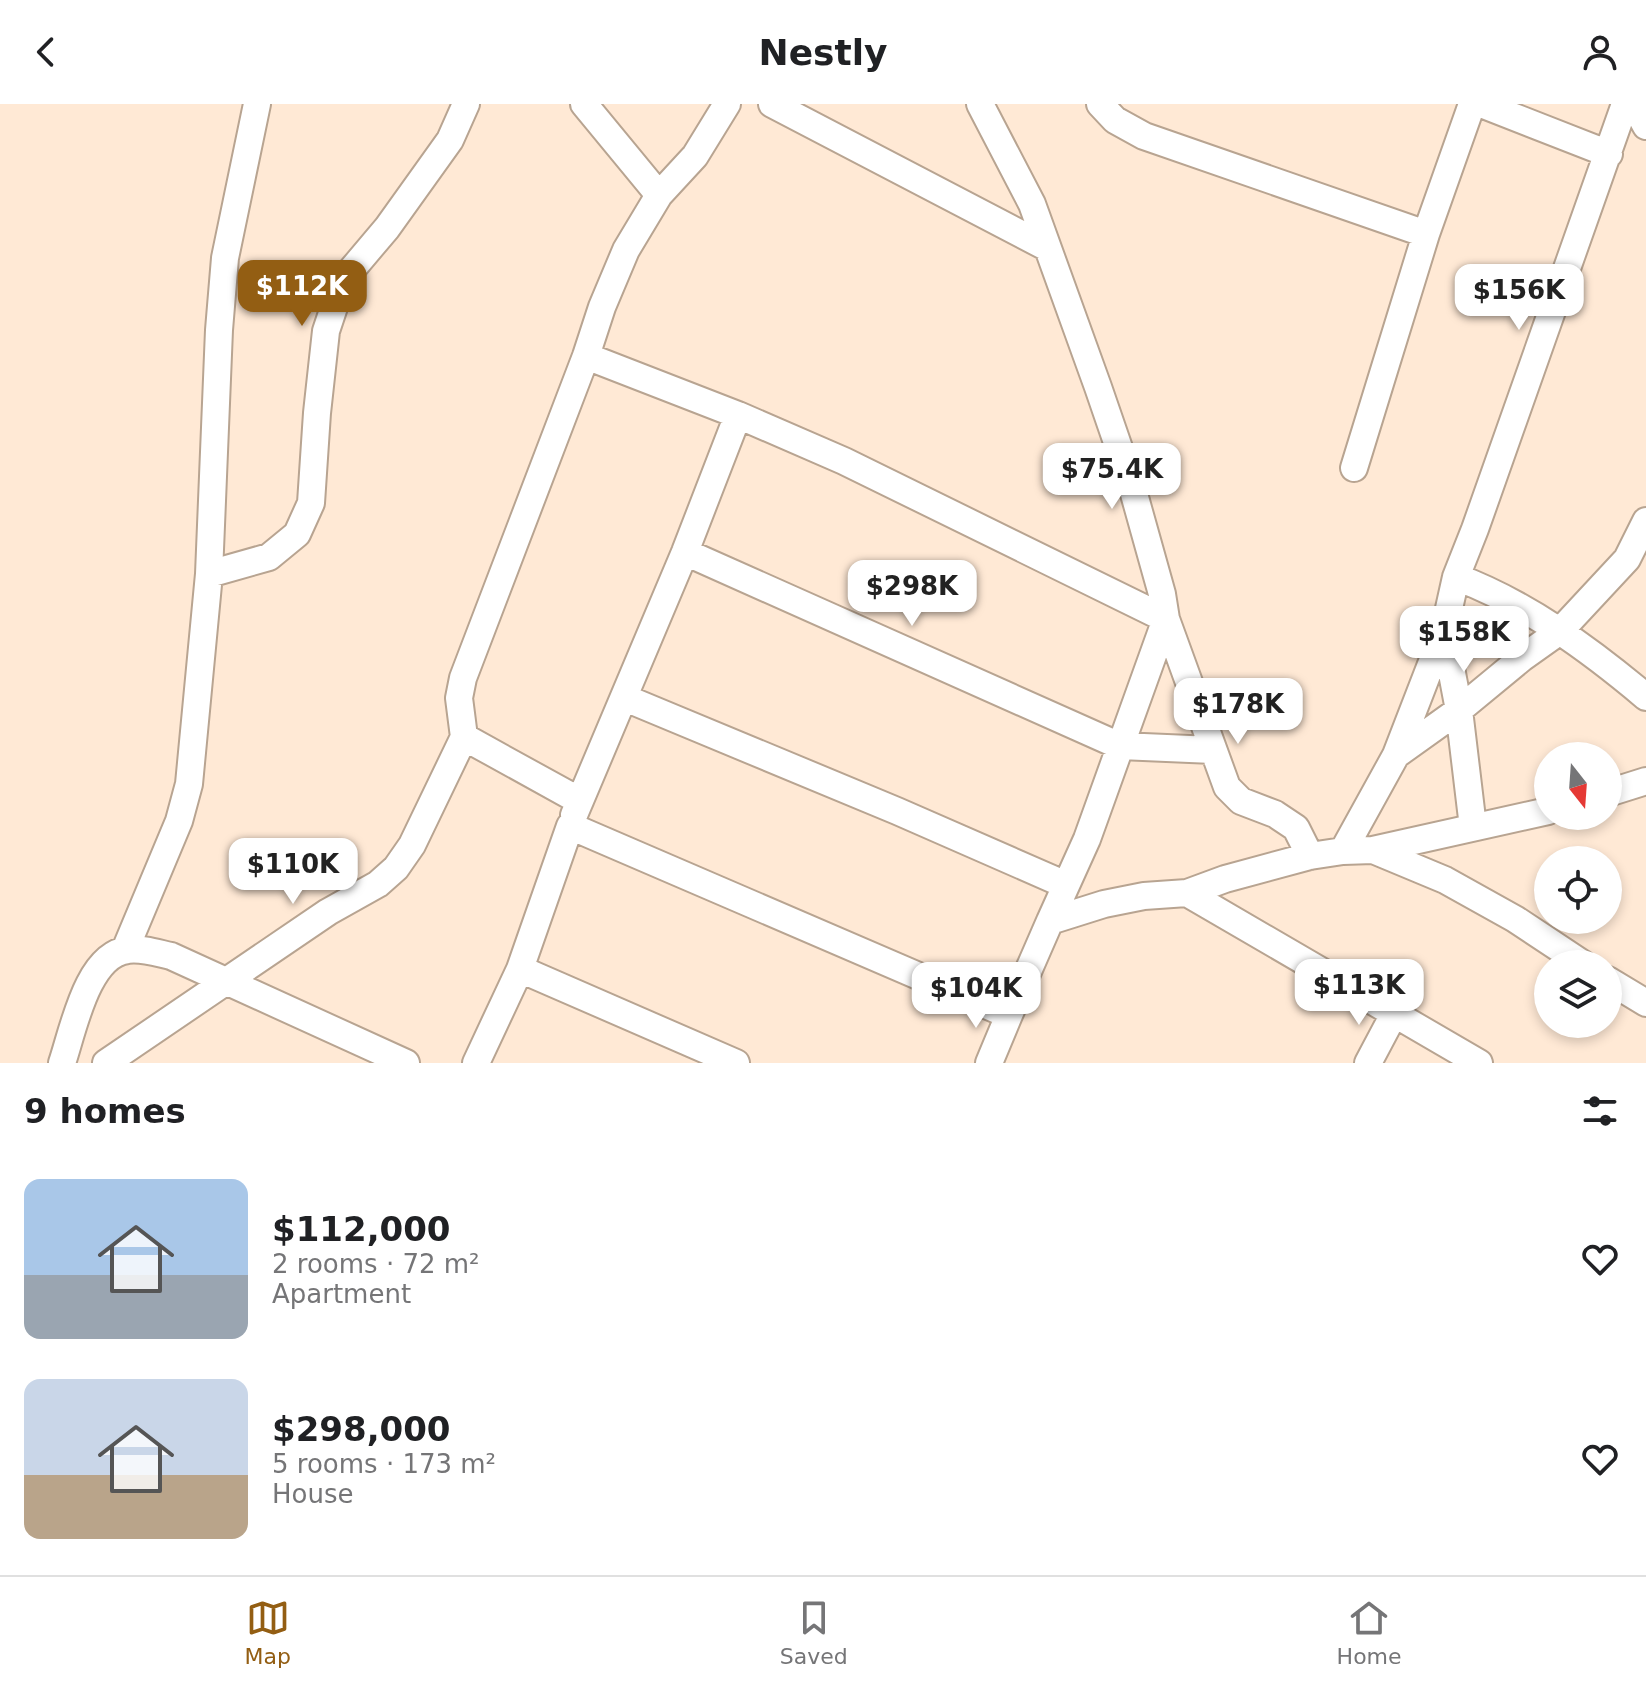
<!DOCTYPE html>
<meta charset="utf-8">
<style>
body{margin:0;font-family:"DejaVu Sans",sans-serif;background:#f2f2f2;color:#202124;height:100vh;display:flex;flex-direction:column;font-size:30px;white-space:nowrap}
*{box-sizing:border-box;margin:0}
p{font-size:26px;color:#757577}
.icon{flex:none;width:44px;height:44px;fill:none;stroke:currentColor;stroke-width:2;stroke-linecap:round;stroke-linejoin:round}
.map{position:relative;height:959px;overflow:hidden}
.drawer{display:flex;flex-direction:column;background:#fff;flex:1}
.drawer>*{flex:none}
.needle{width:52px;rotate:163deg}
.controls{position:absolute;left:1534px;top:638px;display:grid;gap:16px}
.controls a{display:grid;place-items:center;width:88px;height:88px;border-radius:50%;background:#fff;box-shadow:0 4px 12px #0003;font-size:40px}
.price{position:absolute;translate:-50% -68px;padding:0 18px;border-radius:16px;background:#fff;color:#222;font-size:26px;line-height:52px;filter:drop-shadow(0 2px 4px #0008)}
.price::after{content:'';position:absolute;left:50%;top:48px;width:24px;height:18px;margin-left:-12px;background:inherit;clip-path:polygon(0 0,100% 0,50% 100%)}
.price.active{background:#935e13;color:#fff}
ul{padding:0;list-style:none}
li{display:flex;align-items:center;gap:24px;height:200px;padding:0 24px}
li span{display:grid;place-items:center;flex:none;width:224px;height:160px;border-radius:16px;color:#555}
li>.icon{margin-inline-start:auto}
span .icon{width:96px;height:96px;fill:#fffc;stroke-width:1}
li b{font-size:34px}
h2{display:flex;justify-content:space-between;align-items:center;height:96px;padding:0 24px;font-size:34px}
header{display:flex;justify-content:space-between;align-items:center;height:104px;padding:0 24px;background:#fff;font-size:36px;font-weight:800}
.menu{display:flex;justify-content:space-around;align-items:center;height:112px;border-top:2px solid #e0e0e0;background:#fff;font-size:22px;color:#757577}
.menu a{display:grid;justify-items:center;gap:4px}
.menu .active{color:#935e13}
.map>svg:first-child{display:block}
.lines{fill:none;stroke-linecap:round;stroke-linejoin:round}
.minor-casing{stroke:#b8a491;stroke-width:30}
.minor{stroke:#fff;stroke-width:26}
</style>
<header><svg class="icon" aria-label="back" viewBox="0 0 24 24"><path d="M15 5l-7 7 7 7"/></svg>Nestly<svg class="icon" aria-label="person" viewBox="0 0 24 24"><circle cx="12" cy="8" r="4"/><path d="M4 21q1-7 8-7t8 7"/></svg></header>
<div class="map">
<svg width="1646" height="959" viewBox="0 0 1646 959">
<rect width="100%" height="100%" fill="#ffe9d5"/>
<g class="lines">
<defs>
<path id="minor" d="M584,0L659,91
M772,0L1046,143
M980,0L1032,100L1098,283L1131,379L1162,490L1166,515L1087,735L1050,817
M1100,0L1115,16L1144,32L1426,130
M1481,0L1609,50
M1634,0L1646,22
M586,252L738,311L844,357L1166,515L1227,683L1241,697L1275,710L1296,724L1310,752
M1354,364L1426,130L1472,0
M685,448L1120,642L1213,646
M209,470L269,453L297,430L311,399L317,309L326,227L343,176L387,124L450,36L466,0
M1456,473C1526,499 1589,545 1646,593
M1444,527L1459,606L1473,723
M625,594L897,707L1066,781
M1396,651L1459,606L1522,554L1560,527L1627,455L1646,417
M1608,689L1646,677
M580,697L464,633L459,594L463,574L586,252L602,203L626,146L659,91L695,52L727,0
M574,711L685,448L738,311
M1373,746L1445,776L1515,815L1583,860
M1343,747L1396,651L1444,527L1456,473L1475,425L1625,0
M1187,789L1479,959
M125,846L179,717L189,680L209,470L219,226L225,154L257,0
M520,865L736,959
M1608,876L1646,899
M62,959C73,927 87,850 128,846C142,844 157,849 171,852L406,959
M106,959L328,808L378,780L396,764L412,741L464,633
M476,959L520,865L570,722L1009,911L1050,817L1104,800L1144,792L1187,789L1225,775L1310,752L1343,747L1373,746L1548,707
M989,959L1009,911
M1368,959L1394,910"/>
</defs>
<use href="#minor" class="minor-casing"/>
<use href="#minor" class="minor"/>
</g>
</svg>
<div class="controls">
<a><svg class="needle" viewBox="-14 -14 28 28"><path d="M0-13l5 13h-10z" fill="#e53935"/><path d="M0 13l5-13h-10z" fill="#757577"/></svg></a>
<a><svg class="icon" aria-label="locate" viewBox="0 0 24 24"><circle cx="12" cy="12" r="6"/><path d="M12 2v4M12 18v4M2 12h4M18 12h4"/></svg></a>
<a><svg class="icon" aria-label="layers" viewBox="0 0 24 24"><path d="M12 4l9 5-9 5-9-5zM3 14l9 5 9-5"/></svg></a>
</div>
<b class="price active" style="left:302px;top:224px">$112K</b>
<b class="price" style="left:1519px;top:228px">$156K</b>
<b class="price" style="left:1112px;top:407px">$75.4K</b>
<b class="price" style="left:912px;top:524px">$298K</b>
<b class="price" style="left:1464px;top:570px">$158K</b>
<b class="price" style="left:1238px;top:642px">$178K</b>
<b class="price" style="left:293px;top:802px">$110K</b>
<b class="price" style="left:1359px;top:923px">$113K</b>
<b class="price" style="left:976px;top:926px">$104K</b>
</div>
<section class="drawer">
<h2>9 homes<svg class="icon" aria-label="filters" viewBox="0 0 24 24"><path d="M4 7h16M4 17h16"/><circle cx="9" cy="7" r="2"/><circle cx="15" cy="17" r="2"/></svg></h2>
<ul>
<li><span style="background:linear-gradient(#a9c7e8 60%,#9aa5b1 0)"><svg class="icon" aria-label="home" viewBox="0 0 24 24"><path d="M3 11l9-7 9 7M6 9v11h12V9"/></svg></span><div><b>$112,000</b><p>2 rooms · 72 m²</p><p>Apartment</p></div><svg class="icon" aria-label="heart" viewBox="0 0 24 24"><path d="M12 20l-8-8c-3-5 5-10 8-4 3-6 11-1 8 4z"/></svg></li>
<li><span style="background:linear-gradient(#c9d6e8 60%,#b9a48a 0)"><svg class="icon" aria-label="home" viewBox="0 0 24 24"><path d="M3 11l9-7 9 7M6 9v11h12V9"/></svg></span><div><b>$298,000</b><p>5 rooms · 173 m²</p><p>House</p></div><svg class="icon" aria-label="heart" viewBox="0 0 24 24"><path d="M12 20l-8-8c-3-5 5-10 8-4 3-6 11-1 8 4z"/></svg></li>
</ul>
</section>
<nav class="menu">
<a class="active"><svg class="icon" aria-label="map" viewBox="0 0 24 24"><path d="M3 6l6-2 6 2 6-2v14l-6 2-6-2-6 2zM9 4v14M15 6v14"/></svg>Map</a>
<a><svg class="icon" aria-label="saved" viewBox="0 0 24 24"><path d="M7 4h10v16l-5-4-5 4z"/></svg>Saved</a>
<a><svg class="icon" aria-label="home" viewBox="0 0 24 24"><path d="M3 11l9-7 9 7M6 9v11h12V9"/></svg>Home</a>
</nav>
